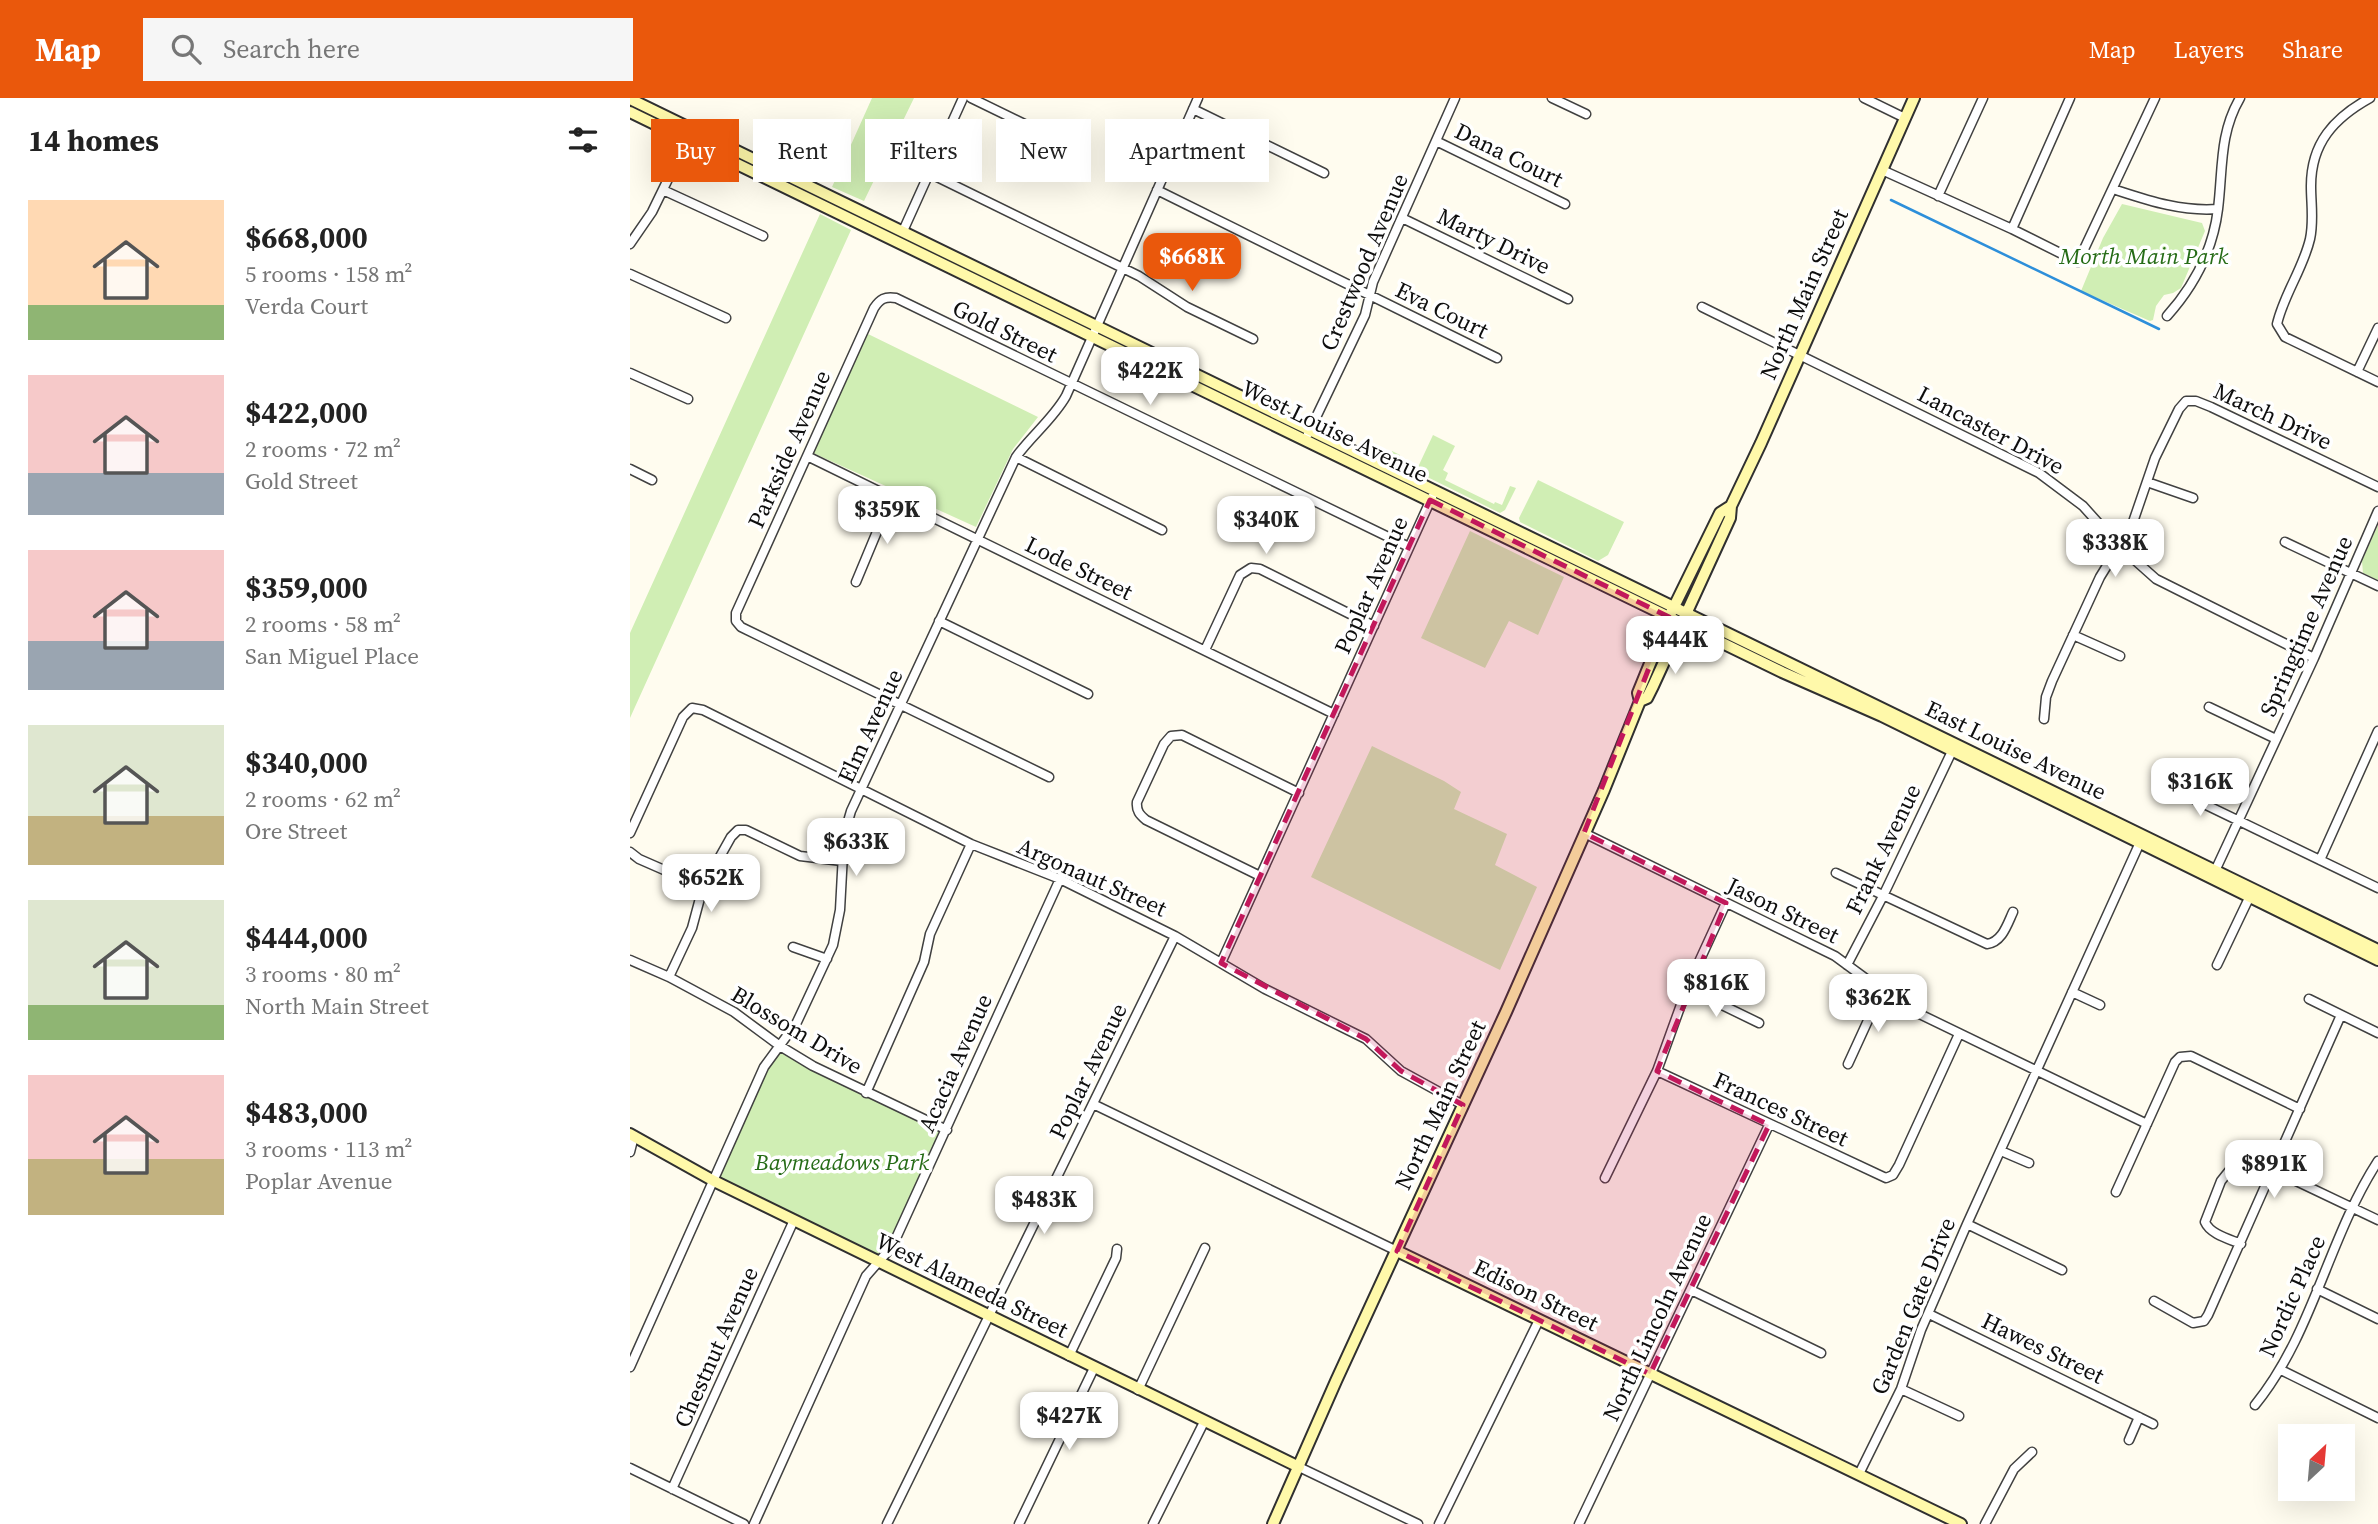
<!DOCTYPE html>
<meta charset="utf-8">
<style>
body{margin:0;font-family:"Source Serif 4",serif;background:#f6f6f6;color:#222;height:100vh;display:flex;flex-direction:column;font-size:26px;white-space:nowrap}
*{box-sizing:border-box;margin:0}
p{font-size:23px;color:#767676}
.icon{flex:none;width:38px;height:38px;fill:none;stroke:currentColor;stroke-width:2;stroke-linecap:round;stroke-linejoin:round}
.map{position:relative;flex:1;overflow:hidden}
.side{display:flex;flex-direction:column;background:#fff;width:630px}
.side>*{flex:none}
.top-card{position:absolute;left:21px;top:21px;width:665px;height:63px;display:flex;gap:14px}
.needle{width:46px;rotate:26deg}
.tools{position:absolute;left:1648px;top:1326px;display:grid;gap:14px}
.tools a{display:grid;place-items:center;width:77px;height:77px;border-radius:0px;background:#fff;box-shadow:0 7px 28px #0002;font-size:35px}
.price{position:absolute;translate:-50% -60px;padding:0 16px;border-radius:14px;background:#fff;color:#222;font-size:23px;line-height:46px;filter:drop-shadow(0 2px 4px #0008)}
.price::after{content:'';position:absolute;left:50%;top:42px;width:21px;height:16px;margin-left:-10px;background:inherit;clip-path:polygon(0 0,100% 0,50% 100%)}
.price.selected{background:#ea580c;color:#fff}
ul{padding:0;list-style:none}
li{display:flex;align-items:center;gap:21px;height:175px;padding:0 28px}
li span{display:grid;place-items:center;flex:none;width:196px;height:140px;border-radius:0px;color:#555}
li>.icon{margin-inline-start:auto}
span .icon{width:84px;height:84px;fill:#fffc;stroke-width:1}
li b{font-size:30px}
h2{display:flex;justify-content:space-between;align-items:center;height:84px;padding:0 28px;font-size:30px}
.chip{padding:0 24px;border-radius:0px;background:#fff;box-shadow:0 7px 28px #0002;font-size:24px;line-height:63px}
.chip.selected{background:#ea580c;color:#fff}
header{display:flex;align-items:center;gap:42px;box-sizing:border-box;height:98px;padding:0 35px;background:#ea580c;color:#fff}
header strong{font-size:33px}
nav{display:flex;gap:38px;margin-inline-start:auto;font-size:24px}
.search{width:490px;height:63px;background:#f6f6f6;display:flex;align-items:center;gap:18px;box-sizing:border-box;padding:0 24px;border-radius:0px;color:#767676;font-size:26px}
main{display:flex;flex:1;min-height:0}
.map>svg:first-child{display:block}
.green{fill:#d0eeb4}
.lines{fill:none;stroke-linecap:round;stroke-linejoin:round}
.stream{stroke:#2d8fda;stroke-width:2.5}
.street-casing{stroke:#414141;stroke-width:11}
.secondary-casing{stroke:#303030;stroke-width:14}
.street{stroke:#fff;stroke-width:8}
.secondary{stroke:#fff9aa;stroke-width:10}
.marked{fill:#c2185b;fill-opacity:0.2;stroke:#c2185b;stroke-width:5;stroke-dasharray:14 9;stroke-linejoin:round}
.labels{text-anchor:middle;stroke-width:7;stroke-linejoin:round;paint-order:stroke}
.street-label{font-size:23px;fill:#0e0e0e;stroke:#fff}
.park-label{font-size:23px;font-style:italic;fill:#266c17;stroke:#fff}
</style>
<header>
<strong>Map</strong>
<div class="search"><svg class="icon" aria-label="search" viewBox="0 0 24 24"><circle cx="10" cy="10" r="6"/><path d="M15 15l6 6"/></svg>Search here</div>
<nav><a>Map</a><a>Layers</a><a>Share</a></nav>
</header>
<main>
<section class="side">
<h2>14 homes<svg class="icon" aria-label="filters" viewBox="0 0 24 24"><path d="M4 7h16M4 17h16"/><circle cx="9" cy="7" r="2"/><circle cx="15" cy="17" r="2"/></svg></h2>
<ul>
<li><span style="background:linear-gradient(#ffd9b3 75%,#8fb573 0)"><svg class="icon" aria-label="home" viewBox="0 0 24 24"><path d="M3 11l9-7 9 7M6 9v11h12V9"/></svg></span><div><b>$668,000</b><p>5 rooms · 158 m²</p><p>Verda Court</p></div></li>
<li><span style="background:linear-gradient(#f6c9c9 70%,#9aa5b1 0)"><svg class="icon" aria-label="home" viewBox="0 0 24 24"><path d="M3 11l9-7 9 7M6 9v11h12V9"/></svg></span><div><b>$422,000</b><p>2 rooms · 72 m²</p><p>Gold Street</p></div></li>
<li><span style="background:linear-gradient(#f6c9c9 65%,#9aa5b1 0)"><svg class="icon" aria-label="home" viewBox="0 0 24 24"><path d="M3 11l9-7 9 7M6 9v11h12V9"/></svg></span><div><b>$359,000</b><p>2 rooms · 58 m²</p><p>San Miguel Place</p></div></li>
<li><span style="background:linear-gradient(#dfe7d0 65%,#c2b280 0)"><svg class="icon" aria-label="home" viewBox="0 0 24 24"><path d="M3 11l9-7 9 7M6 9v11h12V9"/></svg></span><div><b>$340,000</b><p>2 rooms · 62 m²</p><p>Ore Street</p></div></li>
<li><span style="background:linear-gradient(#dfe7d0 75%,#8fb573 0)"><svg class="icon" aria-label="home" viewBox="0 0 24 24"><path d="M3 11l9-7 9 7M6 9v11h12V9"/></svg></span><div><b>$444,000</b><p>3 rooms · 80 m²</p><p>North Main Street</p></div></li>
<li><span style="background:linear-gradient(#f6c9c9 60%,#c2b280 0)"><svg class="icon" aria-label="home" viewBox="0 0 24 24"><path d="M3 11l9-7 9 7M6 9v11h12V9"/></svg></span><div><b>$483,000</b><p>3 rooms · 113 m²</p><p>Poplar Avenue</p></div></li>
</ul>
</section>
<div class="map">
<svg width="1748" height="1426" viewBox="0 0 1748 1426">
<rect width="100%" height="100%" fill="#fffcef"/>
<path class="green" d="M242,0H284L234,103L202,89Z
M1492,106L1572,125L1575,133L1551,190L1543,195L1534,197L1526,208L1523,222L1520,223L1451,193L1473,140Z
M190,116L221,132L0,620V535Z
M236,235L408,319L383,351L346,429L183,355Z
M803,337L825,348L813,372L818,375L815,382L864,406L865,404L872,407L880,388L886,390L875,412L870,415L759,360L762,353L770,357L769,360L788,369Z
M908,382L994,424L978,457L968,463L890,424L889,420Z
M1748,427V482L1733,475L1732,463Z
M840,433L934,479L908,537L879,523L855,570L791,540Z
M742,648L814,683L831,694L824,711L877,736L865,767L907,789L870,872L681,779Z
M150,948L317,1032L267,1138L248,1164L84,1083L134,969Z"/>
<g class="lines">
<path class="stream" d="M1261,102L1529,231"/>
<defs>
<path id="street" d="M341,0L448,52
M922,0L956,16
M1234,0L1275,20
M1740,0C1704,20 1681,45 1681,88C1681,106 1684,123 1680,141C1673,171 1654,196 1647,226L1655,239L1748,284
M563,11L694,75
M806,43L935,106
M1252,72L1382,131L1448,164L1525,0
M301,76L509,178L557,209L623,241
M1483,91C1517,102 1551,114 1588,111
M33,92L133,138
M527,92L867,260
M1308,98L1353,0
M772,120L938,201
M1382,131L1440,0
M273,133L333,0
M0,146L22,114L59,38
M0,176L96,220
M1072,209L1409,375L1453,408L1489,448L1526,481L1684,560
M1537,218C1564,188 1583,151 1588,111C1593,71 1589,36 1610,0
M1727,274L1748,230
M0,275L58,301
M678,336L735,217L743,184L825,0
M177,358L704,616
M386,359L532,432
M0,371L22,382
M1517,384L1563,400
M1655,444L1748,488
M226,484L261,400
M309,523L458,596
M1443,537L1490,558
M575,552L610,477L621,470L630,471L744,528
M1579,609L1646,641
M1414,621L1416,599L1422,583L1470,479L1502,427L1525,360L1549,311L1556,303H1566L1581,309L1748,389
M419,679L111,529L106,523V515L244,210C250,201 255,198 266,200L779,449
M1543,691L1748,790
M0,735L53,619L62,610L73,612L341,746L430,781L545,838L635,891L736,941L771,973L833,1007
M954,735L1205,858L1273,908L1517,1026
M0,754L9,761L73,789
M1690,762L1748,633
M1585,773L1684,560L1748,413
M1206,775L1357,846C1372,844 1377,827 1383,814
M630,778L516,722C510,717 506,713 507,704L534,646L541,638L552,637L669,695
M163,849L197,861
M0,862L39,879L104,914L150,948L183,968L317,1032
M591,865L802,399
M1217,867L1253,798L1324,649
M1587,867L1619,800
M39,879L62,830L73,789L101,739L108,732H116L170,758L212,763
M1057,890L1129,925
M1442,894L1470,907
M1679,901L1748,935
M1218,966L1251,894
M1027,973L1256,1080L1263,1077L1269,1067L1329,936
M236,995L294,864L300,836L341,746
M463,1006L767,1153
M1371,1053L1399,1065
M0,1054L4,1038
M975,1080L1027,973L1057,890L1096,805
M1486,1094L1545,964L1550,959L1561,958L1670,1011
M1337,1126L1432,1172
M1611,1146C1599,1141 1580,1136 1575,1124L1591,1083L1599,1073C1610,1073 1618,1081 1628,1082C1640,1084 1652,1080 1664,1082L1748,1122
M1687,1191L1748,1221
M1061,1192L1191,1255
M1524,1203L1563,1225L1574,1223L1578,1217L1711,917
M1299,1216L1523,1326
M439,1258L486,1160L487,1151
M0,1269L134,969L167,924L203,847L210,812L214,737L221,713L386,359C401,338 423,321 436,298L568,0
M1651,1272L1748,1320
M1271,1291L1329,1318
M508,1292L575,1150
M1625,1307C1683,1236 1698,1140 1748,1063
M1499,1342L1509,1319
M669,1369L788,1426
M0,1370L114,1426
M1229,1376L1271,1291L1291,1232L1337,1126L1512,740
M42,1391L164,1122
M124,1426L236,1178L259,1152L267,1138L430,781
M257,1426L545,838
M389,1426L464,1270
M523,1426L574,1324
M809,1426L909,1222
M949,1426L1139,1027
M1355,1426L1384,1371L1402,1354"/>
<path id="secondary" d="M0,1L1748,852
M0,14L1152,574L1252,618L1748,862
M1010,603L1008,595L1039,519L1090,415L1101,408
M0,1036L84,1083L669,1369
M767,1153L1331,1426
M643,1426L706,1283L876,914L974,692L1010,603L1017,600L1023,588L1100,420L1101,408L1131,345L1284,0"/>
</defs>
<use href="#street" class="street-casing"/>
<use href="#secondary" class="secondary-casing"/>
<use href="#street" class="street"/>
<use href="#secondary" class="secondary"/>
</g>
<path class="marked" d="M800,402L1039,519L954,735L1096,805L1027,973L1139,1027L1020,1276L767,1153L833,1007L771,973L736,941L591,865Z"/>
<g class="labels">
<g class="street-label">
<text transform="translate(879 57) rotate(26)" y="8">Dana Court</text>
<text transform="translate(864 143) rotate(26)" y="8">Marty Drive</text>
<text transform="translate(734 164) rotate(-67)" y="8">Crestwood Avenue</text>
<text transform="translate(1174 196) rotate(-66)" y="8">North Main Street</text>
<text transform="translate(812 212) rotate(26)" y="8">Eva Court</text>
<text transform="translate(375 233) rotate(26)" y="8">Gold Street</text>
<text transform="translate(1643 318) rotate(25)" y="8">March Drive</text>
<text transform="translate(1361 332) rotate(28)" y="8">Lancaster Drive</text>
<text transform="translate(705 333) rotate(26)" y="8">West Louise Avenue</text>
<text transform="translate(159 351) rotate(-66)" y="8">Parkside Avenue</text>
<text transform="translate(449 470) rotate(26)" y="8">Lode Street</text>
<text transform="translate(741 487) rotate(-66)" y="8">Poplar Avenue</text>
<text transform="translate(1676 528) rotate(-66)" y="8">Springtime Avenue</text>
<text transform="translate(240 628) rotate(-65)" y="8">Elm Avenue</text>
<text transform="translate(1386 652) rotate(26)" y="8">East Louise Avenue</text>
<text transform="translate(1253 751) rotate(-64)" y="8">Frank Avenue</text>
<text transform="translate(462 779) rotate(24)" y="8">Argonaut Street</text>
<text transform="translate(1153 812) rotate(26)" y="8">Jason Street</text>
<text transform="translate(167 932) rotate(31)" y="8">Blossom Drive</text>
<text transform="translate(325 965) rotate(-66)" y="8">Acacia Avenue</text>
<text transform="translate(458 973) rotate(-64)" y="8">Poplar Avenue</text>
<text transform="translate(810 1007) rotate(-65)" y="8">North Main Street</text>
<text transform="translate(1151 1011) rotate(25)" y="8">Frances Street</text>
<text transform="translate(342 1187) rotate(26)" y="8">West Alameda Street</text>
<text transform="translate(906 1197) rotate(26)" y="8">Edison Street</text>
<text transform="translate(1662 1198) rotate(-66)" y="8">Nordic Place</text>
<text transform="translate(1283 1208) rotate(-68)" y="8">Garden Gate Drive</text>
<text transform="translate(1027 1219) rotate(-65)" y="8">North Lincoln Avenue</text>
<text transform="translate(86 1249) rotate(-66)" y="8">Chestnut Avenue</text>
<text transform="translate(1413 1250) rotate(26)" y="8">Hawes Street</text>
</g>
<g class="park-label">
<text x="1514" y="166">Morth Main Park</text>
<text x="212" y="1072">Baymeadows Park</text>
</g>
</g>
</svg>
<div class="tools">
<a><svg class="needle" viewBox="-14 -14 28 28"><path d="M0-13l5 13h-10z" fill="#e53935"/><path d="M0 13l5-13h-10z" fill="#767676"/></svg></a>
</div>
<b class="price selected" style="left:562px;top:195px">$668K</b>
<b class="price" style="left:520px;top:309px">$422K</b>
<b class="price" style="left:257px;top:448px">$359K</b>
<b class="price" style="left:636px;top:458px">$340K</b>
<b class="price" style="left:1485px;top:481px">$338K</b>
<b class="price" style="left:1045px;top:578px">$444K</b>
<b class="price" style="left:1570px;top:720px">$316K</b>
<b class="price" style="left:226px;top:780px">$633K</b>
<b class="price" style="left:81px;top:816px">$652K</b>
<b class="price" style="left:1086px;top:921px">$816K</b>
<b class="price" style="left:1248px;top:936px">$362K</b>
<b class="price" style="left:1644px;top:1102px">$891K</b>
<b class="price" style="left:414px;top:1138px">$483K</b>
<b class="price" style="left:439px;top:1354px">$427K</b>
<div class="top-card">
<a class="chip selected">Buy</a>
<a class="chip">Rent</a>
<a class="chip">Filters</a>
<a class="chip">New</a>
<a class="chip">Apartment</a>
</div>
</div>
</main>
